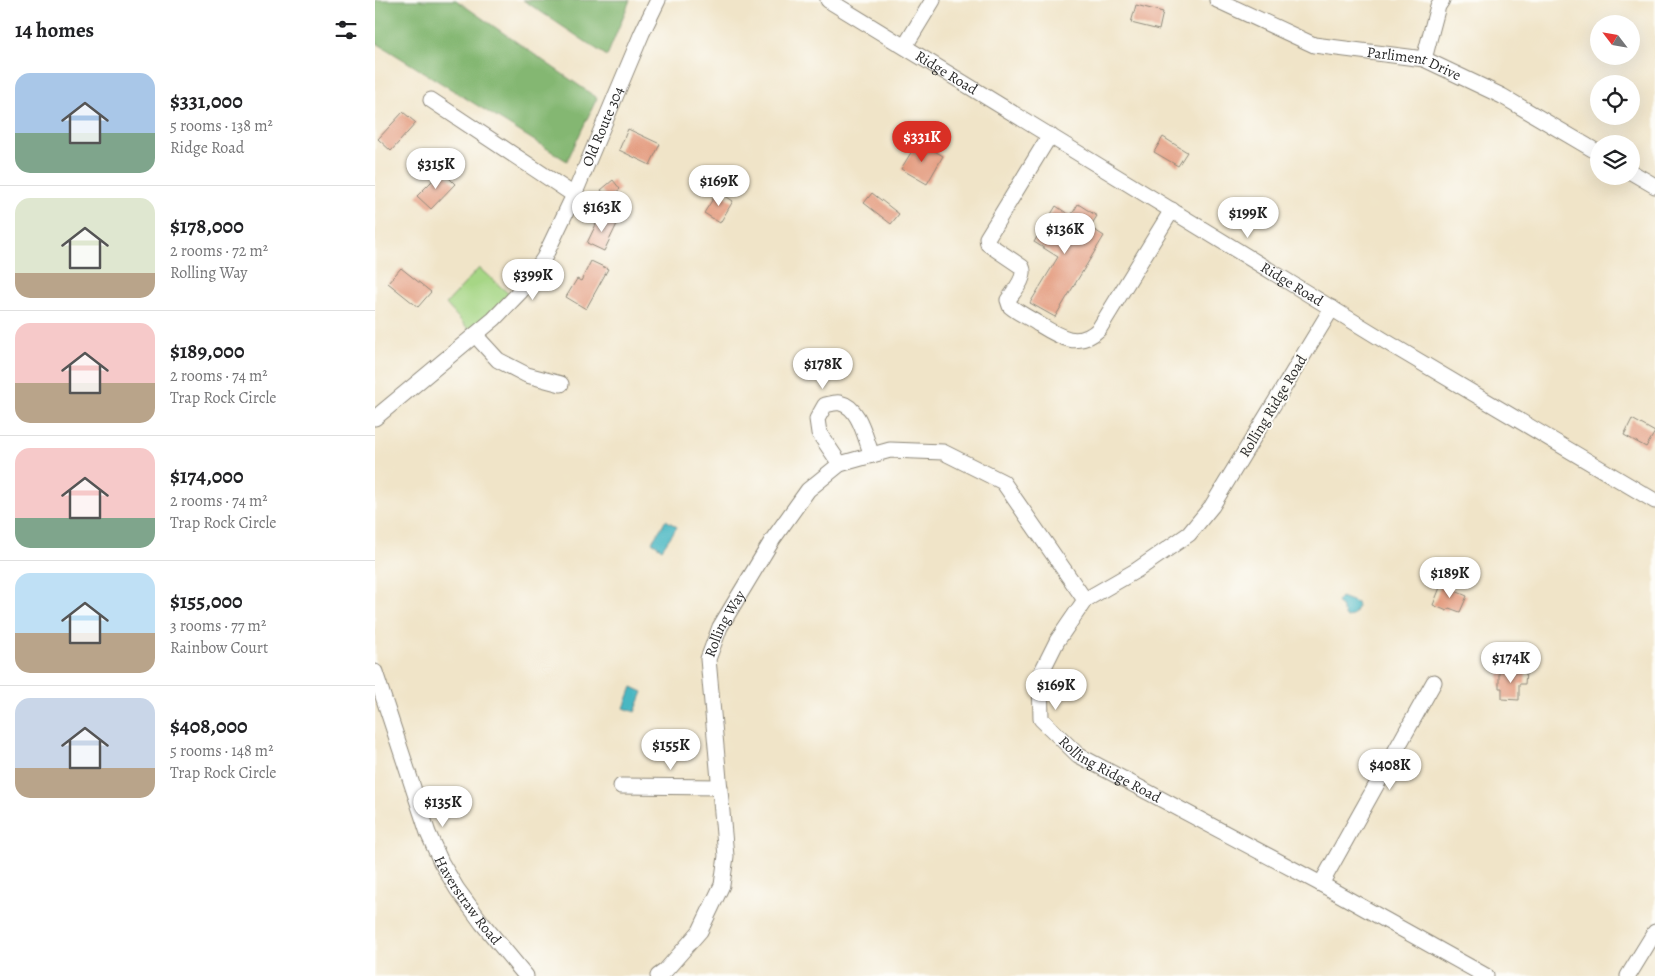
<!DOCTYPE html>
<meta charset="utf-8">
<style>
body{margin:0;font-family:Alegreya,serif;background:#f6f6f6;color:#202124;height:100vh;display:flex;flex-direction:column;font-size:19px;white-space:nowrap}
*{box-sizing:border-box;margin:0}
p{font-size:16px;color:#757577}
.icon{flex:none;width:28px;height:28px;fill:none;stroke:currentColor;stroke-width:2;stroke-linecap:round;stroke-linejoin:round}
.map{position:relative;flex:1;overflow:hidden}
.sheet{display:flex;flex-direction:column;background:#fff;width:375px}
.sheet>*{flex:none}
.needle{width:32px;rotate:301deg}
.buttons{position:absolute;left:1215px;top:15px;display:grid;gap:10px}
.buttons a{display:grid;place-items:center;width:50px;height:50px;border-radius:50%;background:#fff;box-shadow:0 5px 20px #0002;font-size:25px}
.price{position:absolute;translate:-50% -42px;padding:0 11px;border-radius:18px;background:#fff;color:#222;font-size:16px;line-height:32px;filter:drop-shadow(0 1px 2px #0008)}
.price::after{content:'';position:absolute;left:50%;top:30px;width:15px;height:11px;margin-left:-8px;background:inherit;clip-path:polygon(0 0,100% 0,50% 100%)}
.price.current{background:#d93025;color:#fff}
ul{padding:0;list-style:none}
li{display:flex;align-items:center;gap:15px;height:125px;padding:0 15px}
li+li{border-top:1px solid #e0e0e0}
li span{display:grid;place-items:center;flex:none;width:140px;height:100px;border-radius:15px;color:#555}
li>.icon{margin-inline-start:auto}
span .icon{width:60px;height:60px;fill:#fffc;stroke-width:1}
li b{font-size:21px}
h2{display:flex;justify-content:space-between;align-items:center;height:60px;padding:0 15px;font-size:21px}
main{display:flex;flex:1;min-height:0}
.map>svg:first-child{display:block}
.green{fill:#a6d685;stroke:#688058}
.forest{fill:#84b772;stroke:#58714e}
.water{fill:#49b7c2;stroke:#3a7176}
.building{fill:#e3997b}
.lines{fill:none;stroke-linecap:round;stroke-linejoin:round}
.minor-casing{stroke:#8e887a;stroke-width:17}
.minor{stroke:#fff;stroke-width:15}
.labels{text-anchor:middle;stroke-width:4;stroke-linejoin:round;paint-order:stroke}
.street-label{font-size:15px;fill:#2b2b2b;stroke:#fdfcf7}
</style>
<main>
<section class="sheet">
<h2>14 homes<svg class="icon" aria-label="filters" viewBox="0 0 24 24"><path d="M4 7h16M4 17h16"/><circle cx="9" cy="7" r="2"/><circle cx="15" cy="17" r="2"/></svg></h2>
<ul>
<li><span style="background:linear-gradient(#a9c7e8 60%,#7fa58c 0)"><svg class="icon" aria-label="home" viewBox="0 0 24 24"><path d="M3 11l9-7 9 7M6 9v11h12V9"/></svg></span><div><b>$331,000</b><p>5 rooms · 138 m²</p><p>Ridge Road</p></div></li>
<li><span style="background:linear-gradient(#dfe7d0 75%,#b9a48a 0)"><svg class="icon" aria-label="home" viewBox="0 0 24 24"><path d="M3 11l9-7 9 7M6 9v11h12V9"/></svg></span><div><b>$178,000</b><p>2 rooms · 72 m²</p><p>Rolling Way</p></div></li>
<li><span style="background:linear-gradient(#f6c9c9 60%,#b9a48a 0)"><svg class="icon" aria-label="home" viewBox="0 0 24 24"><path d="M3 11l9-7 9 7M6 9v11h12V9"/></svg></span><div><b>$189,000</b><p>2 rooms · 74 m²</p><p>Trap Rock Circle</p></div></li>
<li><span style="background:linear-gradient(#f6c9c9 70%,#7fa58c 0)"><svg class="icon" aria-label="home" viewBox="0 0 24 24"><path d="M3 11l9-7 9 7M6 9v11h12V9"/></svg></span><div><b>$174,000</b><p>2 rooms · 74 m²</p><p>Trap Rock Circle</p></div></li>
<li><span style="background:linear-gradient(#bfe0f5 60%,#b9a48a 0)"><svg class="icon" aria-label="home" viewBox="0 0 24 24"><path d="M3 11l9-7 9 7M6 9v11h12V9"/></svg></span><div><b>$155,000</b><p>3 rooms · 77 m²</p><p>Rainbow Court</p></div></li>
<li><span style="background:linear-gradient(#c9d6e8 70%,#b9a48a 0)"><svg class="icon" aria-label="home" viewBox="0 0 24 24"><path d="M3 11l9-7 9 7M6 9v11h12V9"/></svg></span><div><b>$408,000</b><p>5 rooms · 148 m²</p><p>Trap Rock Circle</p></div></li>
</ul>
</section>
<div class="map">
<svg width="1280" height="976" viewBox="0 0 1280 976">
<rect width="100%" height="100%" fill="#fdfcf7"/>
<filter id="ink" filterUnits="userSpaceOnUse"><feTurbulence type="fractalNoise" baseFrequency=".02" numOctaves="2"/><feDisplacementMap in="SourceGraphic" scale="10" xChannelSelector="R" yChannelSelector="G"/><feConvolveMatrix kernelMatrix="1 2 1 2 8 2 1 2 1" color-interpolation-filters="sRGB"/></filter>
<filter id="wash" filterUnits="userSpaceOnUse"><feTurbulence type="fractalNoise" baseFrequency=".0096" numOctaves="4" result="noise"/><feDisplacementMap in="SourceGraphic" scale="20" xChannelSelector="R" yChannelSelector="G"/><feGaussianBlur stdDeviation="1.12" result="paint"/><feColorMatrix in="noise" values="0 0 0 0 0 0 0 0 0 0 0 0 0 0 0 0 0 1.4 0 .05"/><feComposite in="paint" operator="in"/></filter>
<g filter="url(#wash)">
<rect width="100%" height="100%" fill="#f0e4c8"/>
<path class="green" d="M104,268L134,294L96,332L71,304Z"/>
<path class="forest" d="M0,0H81L222,98L192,161L0,42Z
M148,0H255L232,56Z"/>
<path class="water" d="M291,520L302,527L287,549L277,542Z
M966,597L982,603L983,606L978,615L973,618L971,617L966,607L962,602Z
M257,687L268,692L260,712L249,708Z"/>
<g id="blocks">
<path class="building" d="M761,5L788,12L784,30L756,23Z
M28,112L41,123L16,151L3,139Z
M253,129L285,144L275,165L244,150Z
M788,137L812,152L803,166L779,152Z
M543,141L568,156L552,184L526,169Z
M67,171L80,184L56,209L42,196Z
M238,180L245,189L233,199L226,190Z
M343,191L358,201L345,223L329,213Z
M497,193L524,214L516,224L489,203Z
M703,204L722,216L715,227L729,236L680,317L655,303L683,257L659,242L681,206L696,216Z
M225,216L242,224L229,251L212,243Z
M216,261L233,269L211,309L191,297L202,279L206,281Z
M26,268L56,292L43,307L13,283Z
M1257,419L1280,432L1271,447L1249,435Z
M1066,585L1092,596L1085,612L1074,608L1072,611L1058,605Z
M1124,671L1151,672L1150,684H1144V700L1127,699V688H1124Z"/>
</g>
</g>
<g filter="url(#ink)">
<use href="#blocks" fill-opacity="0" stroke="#8e887a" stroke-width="1"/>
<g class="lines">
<defs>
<g id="minor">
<path id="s1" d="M453,0L1015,344L1280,501"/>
<path id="s2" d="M842,0L939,45L1049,59L1127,96L1224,153"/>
<path d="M530,46L558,0"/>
<path d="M1049,59L1063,6L1067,0"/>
<path d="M56,100L199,195"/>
<path d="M675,135L612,238L613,244L647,267C652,277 639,291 633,300L635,306C643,313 653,317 662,323C683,336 703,350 724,329L797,210"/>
<path d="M1256,172L1280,186"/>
<path id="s3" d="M957,308L837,506L814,534L762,570L710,600L682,641L665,675L666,719L703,755L946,884L1111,976"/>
<path d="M100,335L123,360L152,375L186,384"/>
<path id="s4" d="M0,418L119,319L146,291L169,258L199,195L267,33L283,0"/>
<path d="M465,464L444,433L442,419L450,405C455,404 461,402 465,403C485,407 490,439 497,455"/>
<path id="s5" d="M0,672L53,833L66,862L82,889L107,923L151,976"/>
<path d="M246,786L345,787"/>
<path d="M946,884L1059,682"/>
<path id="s6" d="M283,976L290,971L325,931L347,885L351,856L333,659L345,627L398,539L433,490L465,464L515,450L568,452L628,482L710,600"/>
<path d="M1253,976L1280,932"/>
</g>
</defs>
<use href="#minor" class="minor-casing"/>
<use href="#minor" class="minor"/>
</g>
</g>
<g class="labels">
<g class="street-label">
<text dy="5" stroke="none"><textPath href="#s2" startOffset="209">Parliment Drive</textPath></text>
<text dy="5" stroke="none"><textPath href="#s1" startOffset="139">Ridge Road</textPath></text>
<text dy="5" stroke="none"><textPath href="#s4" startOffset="378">Old Route 304</textPath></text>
<text dy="5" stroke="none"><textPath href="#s1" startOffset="544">Ridge Road</textPath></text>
<text transform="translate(898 406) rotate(-59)" y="5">Rolling Ridge Road</text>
<text dy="5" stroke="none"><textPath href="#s6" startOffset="379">Rolling Way</textPath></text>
<text dy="5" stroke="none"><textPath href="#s3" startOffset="609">Rolling Ridge Road</textPath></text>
<text dy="5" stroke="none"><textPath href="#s5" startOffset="248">Haverstraw Road</textPath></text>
</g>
</g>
</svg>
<div class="buttons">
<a><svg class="needle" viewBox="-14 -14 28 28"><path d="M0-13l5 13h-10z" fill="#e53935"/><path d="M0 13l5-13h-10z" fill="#757577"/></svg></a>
<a><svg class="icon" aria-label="locate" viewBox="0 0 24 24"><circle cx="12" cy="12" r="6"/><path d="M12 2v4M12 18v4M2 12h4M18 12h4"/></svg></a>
<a><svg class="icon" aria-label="layers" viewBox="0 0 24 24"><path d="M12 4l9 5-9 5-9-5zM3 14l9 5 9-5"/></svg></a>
</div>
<b class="price current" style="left:547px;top:163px">$331K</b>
<b class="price" style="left:61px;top:190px">$315K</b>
<b class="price" style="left:344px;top:207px">$169K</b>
<b class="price" style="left:227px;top:233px">$163K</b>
<b class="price" style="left:873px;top:239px">$199K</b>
<b class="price" style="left:690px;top:255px">$136K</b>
<b class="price" style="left:158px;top:301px">$399K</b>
<b class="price" style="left:448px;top:390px">$178K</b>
<b class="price" style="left:1075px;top:599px">$189K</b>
<b class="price" style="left:1136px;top:684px">$174K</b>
<b class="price" style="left:681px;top:711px">$169K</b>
<b class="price" style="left:296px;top:771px">$155K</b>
<b class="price" style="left:1015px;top:791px">$408K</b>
<b class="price" style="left:68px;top:828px">$135K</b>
</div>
</main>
